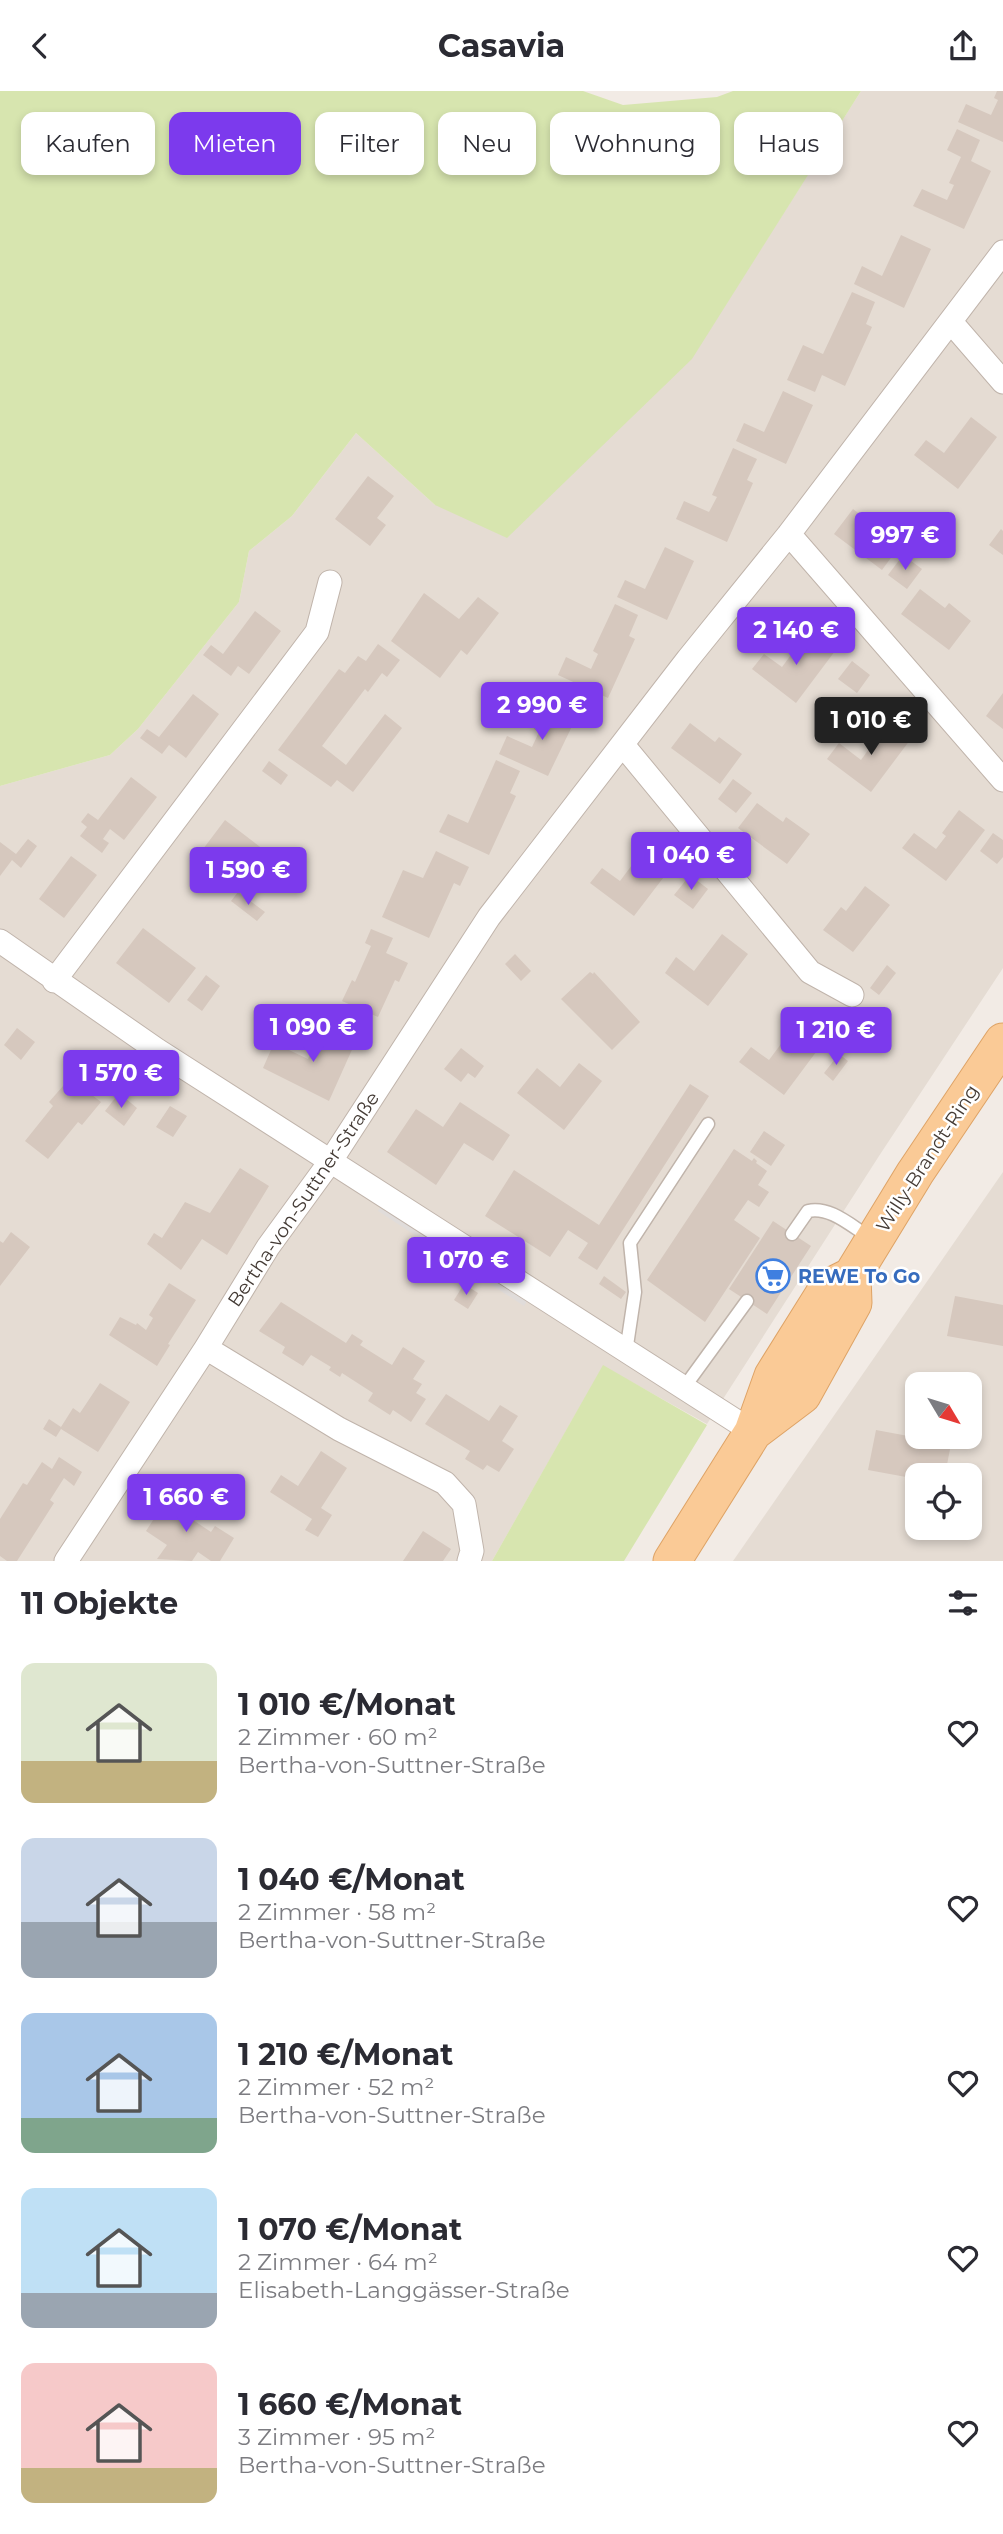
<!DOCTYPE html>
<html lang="de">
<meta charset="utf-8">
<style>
body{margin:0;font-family:Montserrat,sans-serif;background:#f2f2f3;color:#2b2b33;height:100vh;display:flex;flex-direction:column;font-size:26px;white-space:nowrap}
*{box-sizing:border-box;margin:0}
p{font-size:23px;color:#7c7c81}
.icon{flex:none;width:38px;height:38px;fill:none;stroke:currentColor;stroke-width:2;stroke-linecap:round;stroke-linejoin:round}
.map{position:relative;height:1470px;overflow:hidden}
.drawer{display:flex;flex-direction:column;background:#fff;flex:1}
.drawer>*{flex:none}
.hud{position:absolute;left:21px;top:21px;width:962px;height:63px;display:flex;gap:14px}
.needle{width:46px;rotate:128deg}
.tools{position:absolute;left:905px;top:1281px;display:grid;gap:14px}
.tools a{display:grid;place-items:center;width:77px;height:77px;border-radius:14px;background:#fff;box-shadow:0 4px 10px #0003;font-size:35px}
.price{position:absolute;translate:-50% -60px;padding:0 16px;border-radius:7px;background:#7c3aed;color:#fff;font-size:23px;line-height:46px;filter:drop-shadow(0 2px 4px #0008)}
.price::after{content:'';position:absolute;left:50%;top:42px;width:21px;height:16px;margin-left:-10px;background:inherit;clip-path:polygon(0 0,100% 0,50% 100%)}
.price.active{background:#222;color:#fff}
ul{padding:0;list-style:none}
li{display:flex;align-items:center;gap:21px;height:175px;padding:0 21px}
li span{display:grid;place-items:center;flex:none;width:196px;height:140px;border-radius:14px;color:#555}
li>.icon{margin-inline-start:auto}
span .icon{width:84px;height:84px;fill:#fffc;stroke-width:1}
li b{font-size:30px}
h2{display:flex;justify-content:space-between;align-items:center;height:84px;padding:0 21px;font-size:30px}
.tag{padding:0 24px;border-radius:14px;background:#fff;box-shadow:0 4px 10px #0003;font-size:24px;line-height:63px}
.tag.active{background:#7c3aed;color:#fff}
header{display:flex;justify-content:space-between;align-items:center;height:91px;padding:0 21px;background:#fff;font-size:32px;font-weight:700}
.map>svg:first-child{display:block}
.residential{fill:#e5dcd3;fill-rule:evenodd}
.green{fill:#d7e5af}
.parking{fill:#e0dcda}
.building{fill:#d6c8be}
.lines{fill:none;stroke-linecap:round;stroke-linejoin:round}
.service-casing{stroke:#c0b4ab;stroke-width:15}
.minor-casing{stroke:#c0b4ab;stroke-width:25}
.primary-casing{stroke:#dea366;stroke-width:39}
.service{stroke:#fff;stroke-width:12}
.minor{stroke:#fff;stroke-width:23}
.primary{stroke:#faca96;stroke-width:37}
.labels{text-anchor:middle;stroke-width:5;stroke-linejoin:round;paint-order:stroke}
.street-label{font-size:19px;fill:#443b35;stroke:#fff}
.shop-label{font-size:19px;font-weight:bold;fill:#366cbe;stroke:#fff;text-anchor:start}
</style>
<header><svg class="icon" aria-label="back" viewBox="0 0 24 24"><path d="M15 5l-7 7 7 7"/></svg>Casavia<svg class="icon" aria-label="share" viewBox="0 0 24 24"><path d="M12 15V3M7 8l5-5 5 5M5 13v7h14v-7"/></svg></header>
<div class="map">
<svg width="1003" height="1470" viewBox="0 0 1003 1470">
<rect width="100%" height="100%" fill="#f2ebe5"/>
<path class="residential" d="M861,0H1003V877L879,1065L707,1333L603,1275L492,1470H0V695L110,664L138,638L239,511L249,460L292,425L356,342L435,414L691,268Z
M1003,1081V1470H733ZM917,1293H970V1346H917ZM917,1384H970V1437H917Z"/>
<path class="green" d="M0,0H583L623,14L717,6L733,0H861L692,268L507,447L435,414L356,342L292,425L249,460L239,511L138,638L110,664L0,695Z
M603,1274L707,1334L624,1470H492Z"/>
<path class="parking" d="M382,1114L528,1208L524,1215L378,1120Z"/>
<path class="building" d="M997,0H1003V51L958,31L966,13L991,24L998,9L994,7Z
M957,38L980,49L971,70L991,80L964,138L913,115L922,98L947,109L954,94L949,92L961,66L947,59Z
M901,144L931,158L904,217L854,193L862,175L882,185Z
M852,201L875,211L866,233L872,236L845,295L822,284L815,301L787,289L803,254L823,263Z
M783,300L813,314L786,373L736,350L744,332L764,341Z
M971,326L997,346L958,398L914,364L926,349L944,362Z
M733,357L757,368L747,389L753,392L727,451L676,428L684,410L709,421L717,406L712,404Z
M368,385L394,405L377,427L386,434L370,455L335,428Z
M853,418L878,437L882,432L904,449L882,479L834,443Z
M1001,438L1003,440V464L989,454Z
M665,456L694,470L667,529L617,506L625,489L645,498Z
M903,464L922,478L907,498L888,484Z
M920,498L945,517L949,512L971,530L949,559L901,523Z
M424,502L459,528L478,506L499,522L467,564L461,559L440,587L391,550Z
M615,513L638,524L629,545L635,548L608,607L558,584L566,566L591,578L598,563L593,560Z
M255,520L281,540L249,583L238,575L231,585L203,564L211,554L223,563Z
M809,540L835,560L796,612L752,578L764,563L782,576Z
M378,553L400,569L387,586L382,582L368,601L365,598L322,655L346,674L385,623L402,637L353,701L337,689L331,696L278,659L339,578L345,582L358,565L366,570Z
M852,570L870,584L857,602L838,588Z
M1003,602V638L986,625Z
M193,603L219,623L186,667L169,654L162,663L140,647L147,638L159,646Z
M546,613L576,627L548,685L499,663L507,645L532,656L539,641L534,638Z
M884,630L910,649L871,701L827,668L839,652L861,669L871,655L867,652Z
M690,632L715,651L719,646L742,663L720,693L671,657Z
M496,669L520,680L510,702L516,705L489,764L439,741L448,723L468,732Z
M269,670L288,684L281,694L262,680Z
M131,686L157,706L124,749L110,738L103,748L109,752L102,762L80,745L87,736L81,731L88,722L98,729Z
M733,688L752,702L736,722L718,708Z
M757,712L783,731L786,726L810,743L787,773L738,737Z
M959,719L985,739L946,790L902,757L914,742L936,758L946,745L942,742Z
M225,729L272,765L247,798L228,783L224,789L211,780L216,774L200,762Z
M993,742L1003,749V766L997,773L980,760Z
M28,748L37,755L21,777L12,769L0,785V751L16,763Z
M647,754L673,774L634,825L590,792L602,777L620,790Z
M436,760L469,776L460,795L454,792L429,847L382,826L403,779L423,787Z
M71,765L97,784L64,827L39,808Z
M690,784L708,798L693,818L674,804Z
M865,795L890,814L853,861L823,839L841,816L846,820Z
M238,801L265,821L257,830L231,810Z
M143,837L196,877L169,912L116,872Z
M371,838L393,847L386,862L408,872L399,891L395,889L378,926L342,910L352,889L355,891L371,855L365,852Z
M722,843L748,863L708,915L665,882L676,866L694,880Z
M515,863L531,880L521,890L505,873Z
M887,874L896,882L879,904L870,897Z
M590,881L593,883L594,881L640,931L612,959L561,908Z
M206,884L220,895L202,920L187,909Z
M796,933L822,953L784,1004L739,971L751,956L769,969Z
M17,937L35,951L21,969L4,954Z
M323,937L355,952L329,1010L263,977L274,952L308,968Z
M461,957L484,975L475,987L468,982L461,991L444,978Z
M839,963L848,970L833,990L824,982Z
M579,972L602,990L564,1039L517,1002L537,977L560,996Z
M70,987L101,1011L82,1034L78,1031L48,1068L25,1050L53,1015L49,1011Z
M690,993L709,1005L597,1179L578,1167L588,1152L568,1139L550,1166L485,1125L514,1079L599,1134Z
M119,1002L137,1017L124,1035L105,1020Z
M460,1011L510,1044L493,1070L464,1052L436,1094L387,1061L416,1018L443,1036Z
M170,1015L187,1025L173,1046L156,1036Z
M764,1040L785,1054L771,1075L750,1061Z
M734,1058L752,1070L754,1067L757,1070L756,1072L767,1080L758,1094L769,1101L759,1116L748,1109L734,1129L760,1147L705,1231L647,1189Z
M240,1077L269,1095L227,1164L202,1148L181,1179L147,1153L154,1142L162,1147L185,1111L210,1122Z
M773,1130L811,1155L767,1223L729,1198Z
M11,1141L30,1156L0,1195V1150L3,1152Z
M604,1185L626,1201L621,1208L599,1193Z
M169,1192L196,1209L168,1253L170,1254L157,1275L109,1244L120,1226L136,1234L137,1232L146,1239L153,1227L149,1224Z
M464,1193L478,1202L468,1218L454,1209Z
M955,1205L1003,1214V1255L947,1245Z
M281,1211L346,1252L352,1243L363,1250L360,1254L392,1274L403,1256L425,1270L413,1288L422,1293L416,1302L426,1308L411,1331L393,1319L390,1324L368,1310L373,1302L342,1282L340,1286L329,1279L331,1276L311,1264L303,1275L282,1262L285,1256L259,1240Z
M100,1292L130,1311L98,1361L61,1338L56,1346L43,1338L49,1328L61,1336L73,1317L80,1322Z
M446,1303L489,1330L500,1314L518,1325L502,1350L514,1358L499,1381L487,1374L483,1379L465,1368L470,1360L425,1333Z
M876,1339L951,1353L945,1384H917V1388L868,1379Z
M321,1360L347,1377L321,1417L332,1424L318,1446L305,1439L312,1428L270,1401L281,1384L298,1395Z
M59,1366L82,1381L74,1395L64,1387L50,1409L54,1412L17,1470H7L0,1465V1428L23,1392L27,1394L42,1371L52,1378Z
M170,1403L192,1417L187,1425L211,1441L215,1435L234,1447L220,1470H211L198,1461L192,1470L157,1468L167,1454L146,1440Z
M423,1440L451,1458L443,1470H403Z"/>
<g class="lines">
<defs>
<path id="service" d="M792,1143L808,1120C831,1115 852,1136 871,1147
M626,1261L635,1201L630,1152L708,1033
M683,1298L747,1210"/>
<path id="minor" d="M951,231L1003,291
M789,443L1003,689
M623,654L810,881L852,904
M0,850L157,959L753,1341
M54,890L317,541L330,491
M206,1257L339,1338L445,1392L464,1413L472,1460L469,1470
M66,1470L206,1257L268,1156L330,1071L489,826L688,568L789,443L1003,161"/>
<path id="primary" d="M753,1341L802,1304L853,1212L852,1185
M672,1470L753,1341L773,1285L828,1197L852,1185L915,1082L1003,951"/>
</defs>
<use href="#service" class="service-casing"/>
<use href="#minor" class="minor-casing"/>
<use href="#primary" class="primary-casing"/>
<use href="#service" class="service"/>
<use href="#minor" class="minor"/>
<use href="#primary" class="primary"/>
</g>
<defs>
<symbol id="supermarket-ring" viewBox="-11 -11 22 22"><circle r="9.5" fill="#fff" stroke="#3f7fe0" stroke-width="1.5"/><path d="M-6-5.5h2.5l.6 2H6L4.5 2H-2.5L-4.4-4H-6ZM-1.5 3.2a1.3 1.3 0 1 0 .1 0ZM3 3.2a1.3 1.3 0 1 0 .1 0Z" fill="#3f7fe0"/></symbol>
</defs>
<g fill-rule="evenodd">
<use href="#supermarket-ring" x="754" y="1166" width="38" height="38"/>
</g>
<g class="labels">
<g class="street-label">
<text transform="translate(927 1067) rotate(-57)" y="7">Willy-Brandt-Ring</text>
<text transform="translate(303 1108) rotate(-56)" y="7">Bertha-von-Suttner-Straße</text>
</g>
<g class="shop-label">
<text x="798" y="1192">REWE To Go</text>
</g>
</g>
</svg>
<div class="tools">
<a><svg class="needle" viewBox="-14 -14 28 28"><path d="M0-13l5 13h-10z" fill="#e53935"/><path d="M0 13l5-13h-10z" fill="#7c7c81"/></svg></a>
<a><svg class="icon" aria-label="locate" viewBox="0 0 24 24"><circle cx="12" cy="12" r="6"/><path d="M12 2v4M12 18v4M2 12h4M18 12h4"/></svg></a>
</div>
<b class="price" style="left:905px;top:481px">997 €</b>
<b class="price" style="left:796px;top:576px">2 140 €</b>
<b class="price" style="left:542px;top:651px">2 990 €</b>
<b class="price active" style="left:871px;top:666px">1 010 €</b>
<b class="price" style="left:691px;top:801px">1 040 €</b>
<b class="price" style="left:248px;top:816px">1 590 €</b>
<b class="price" style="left:313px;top:973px">1 090 €</b>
<b class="price" style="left:836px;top:976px">1 210 €</b>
<b class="price" style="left:121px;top:1019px">1 570 €</b>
<b class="price" style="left:466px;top:1206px">1 070 €</b>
<b class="price" style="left:186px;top:1443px">1 660 €</b>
<div class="hud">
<a class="tag">Kaufen</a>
<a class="tag active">Mieten</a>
<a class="tag">Filter</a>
<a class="tag">Neu</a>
<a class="tag">Wohnung</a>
<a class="tag">Haus</a>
</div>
</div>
<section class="drawer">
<h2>11 Objekte<svg class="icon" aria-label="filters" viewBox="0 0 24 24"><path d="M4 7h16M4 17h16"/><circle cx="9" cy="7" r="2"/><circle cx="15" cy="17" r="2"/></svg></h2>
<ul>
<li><span style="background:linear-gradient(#dfe7d0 70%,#c2b280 0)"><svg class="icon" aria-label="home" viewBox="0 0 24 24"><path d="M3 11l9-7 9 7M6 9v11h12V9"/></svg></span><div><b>1 010 €/Monat</b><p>2 Zimmer · 60 m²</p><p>Bertha-von-Suttner-Straße</p></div><svg class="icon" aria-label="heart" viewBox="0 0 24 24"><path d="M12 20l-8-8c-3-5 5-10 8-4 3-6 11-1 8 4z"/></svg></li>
<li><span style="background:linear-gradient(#c9d6e8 60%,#9aa5b1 0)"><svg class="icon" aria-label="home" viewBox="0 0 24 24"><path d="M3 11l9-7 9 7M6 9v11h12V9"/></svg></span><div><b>1 040 €/Monat</b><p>2 Zimmer · 58 m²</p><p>Bertha-von-Suttner-Straße</p></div><svg class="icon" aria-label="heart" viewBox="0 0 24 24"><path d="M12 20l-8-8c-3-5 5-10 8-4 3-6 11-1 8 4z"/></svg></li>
<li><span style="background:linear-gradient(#a9c7e8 75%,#7fa58c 0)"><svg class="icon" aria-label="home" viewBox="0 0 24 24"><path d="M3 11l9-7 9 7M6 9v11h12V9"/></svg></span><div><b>1 210 €/Monat</b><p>2 Zimmer · 52 m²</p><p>Bertha-von-Suttner-Straße</p></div><svg class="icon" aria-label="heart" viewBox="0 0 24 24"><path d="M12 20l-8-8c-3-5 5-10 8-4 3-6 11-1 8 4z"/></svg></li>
<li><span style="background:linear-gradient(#bfe0f5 75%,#9aa5b1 0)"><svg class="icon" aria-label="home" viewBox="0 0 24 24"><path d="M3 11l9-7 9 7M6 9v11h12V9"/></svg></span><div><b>1 070 €/Monat</b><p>2 Zimmer · 64 m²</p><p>Elisabeth-Langgässer-Straße</p></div><svg class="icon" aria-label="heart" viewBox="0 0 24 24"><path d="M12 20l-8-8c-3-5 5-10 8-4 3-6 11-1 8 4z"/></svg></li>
<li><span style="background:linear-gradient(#f6c9c9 75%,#c2b280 0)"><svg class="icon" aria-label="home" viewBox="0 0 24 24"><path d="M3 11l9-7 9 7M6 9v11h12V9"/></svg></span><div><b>1 660 €/Monat</b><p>3 Zimmer · 95 m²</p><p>Bertha-von-Suttner-Straße</p></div><svg class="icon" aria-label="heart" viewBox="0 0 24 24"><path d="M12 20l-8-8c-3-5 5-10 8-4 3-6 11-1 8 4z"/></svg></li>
</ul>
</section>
